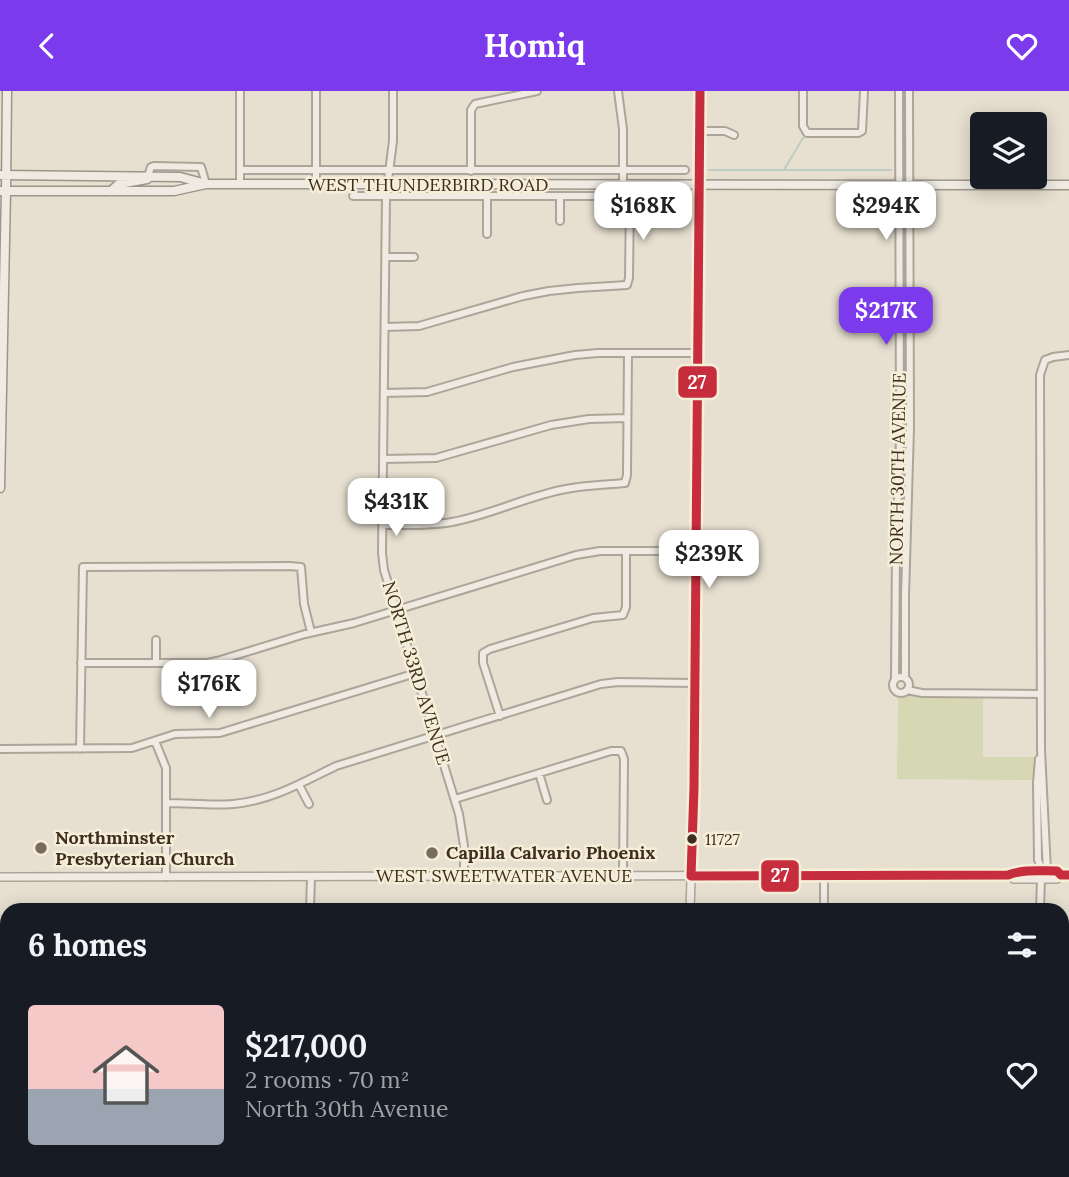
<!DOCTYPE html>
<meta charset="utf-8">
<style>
body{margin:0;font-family:Lora,serif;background:#242831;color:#f1f3f6;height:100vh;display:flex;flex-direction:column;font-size:26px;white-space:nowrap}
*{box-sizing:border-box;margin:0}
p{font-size:23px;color:#9ea1a6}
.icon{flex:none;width:38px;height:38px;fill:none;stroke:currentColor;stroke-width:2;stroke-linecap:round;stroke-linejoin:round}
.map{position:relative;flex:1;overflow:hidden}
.side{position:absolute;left:0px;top:812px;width:1069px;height:275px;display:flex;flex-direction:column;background:#171b24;border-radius:21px 21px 0 0;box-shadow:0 4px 18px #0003}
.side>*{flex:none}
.fabs{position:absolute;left:970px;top:21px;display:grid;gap:14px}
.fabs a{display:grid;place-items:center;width:77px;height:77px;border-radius:7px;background:#171b24;box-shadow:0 4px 18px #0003;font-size:35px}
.price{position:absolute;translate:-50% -60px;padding:0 16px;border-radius:14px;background:#fff;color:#222;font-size:23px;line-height:46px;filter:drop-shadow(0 2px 4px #0008)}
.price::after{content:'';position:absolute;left:50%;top:42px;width:21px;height:16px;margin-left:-10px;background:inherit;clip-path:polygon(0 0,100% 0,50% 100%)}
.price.selected{background:#7c3aed;color:#fff}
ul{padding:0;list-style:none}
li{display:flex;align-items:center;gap:21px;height:175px;padding:0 28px}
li+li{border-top:2px solid #363941}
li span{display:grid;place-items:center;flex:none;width:196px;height:140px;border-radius:7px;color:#555}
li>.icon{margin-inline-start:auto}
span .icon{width:84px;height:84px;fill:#fffc;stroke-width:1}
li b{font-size:30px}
h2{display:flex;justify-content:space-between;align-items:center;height:84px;padding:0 28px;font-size:30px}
header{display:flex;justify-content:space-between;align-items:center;height:91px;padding:0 28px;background:#7c3aed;color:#fff;font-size:32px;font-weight:700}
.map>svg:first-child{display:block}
.green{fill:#d6d7b3}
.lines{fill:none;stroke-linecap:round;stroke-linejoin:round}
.stream{stroke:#bcccc2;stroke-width:2}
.minor-casing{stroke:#ada599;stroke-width:10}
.tertiary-casing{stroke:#ada599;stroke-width:10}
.secondary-casing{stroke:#9c958a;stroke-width:11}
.minor{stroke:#efebe3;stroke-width:6}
.tertiary{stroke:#efebe3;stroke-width:7}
.secondary{stroke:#efebe3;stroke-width:8}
.bus-1-casing{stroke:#f7eed8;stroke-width:14}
.bus-1{stroke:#c62d3d;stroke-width:9}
.bus-dot{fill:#3d2e20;stroke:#f7eed8;stroke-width:2.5}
.poi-dot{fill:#786c5e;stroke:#f7eed8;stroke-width:2.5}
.labels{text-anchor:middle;stroke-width:5;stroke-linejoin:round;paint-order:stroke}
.bus-label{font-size:16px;fill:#3d2e20;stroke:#f7eed8;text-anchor:start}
.street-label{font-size:18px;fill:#3d2e20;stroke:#f7eed8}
.poi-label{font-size:18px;font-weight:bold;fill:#3d2e20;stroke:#f7eed8;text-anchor:start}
.line-badge{stroke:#f7eed8;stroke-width:2.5}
.badge-label{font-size:19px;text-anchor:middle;font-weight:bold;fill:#fff}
</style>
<header><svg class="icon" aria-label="back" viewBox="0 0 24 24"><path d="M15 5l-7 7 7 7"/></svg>Homiq<svg class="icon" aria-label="heart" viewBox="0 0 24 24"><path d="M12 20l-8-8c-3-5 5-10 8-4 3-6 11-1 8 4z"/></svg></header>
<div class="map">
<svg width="1069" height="1086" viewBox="0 0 1069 1086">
<rect width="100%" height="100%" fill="#e7e0d1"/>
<path class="green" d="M898,605L983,606V666H1037L1033,689L897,688Z"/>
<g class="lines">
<path class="stream" d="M709,79H891
M785,79V77L803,47"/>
<defs>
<path id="minor" d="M393,0V50L386,105L382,462L384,479L459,723L464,755V785
M618,0L623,38V94
M803,0V35L807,42H858L862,40L864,0
M700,40H725L734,44
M240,79H685
M471,80V19L475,13L537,0
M148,85L151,76L154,75L201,76L206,93
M240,93V0
M316,94V0
M353,105H685
M487,105V143
M560,105V130
M386,166H414
M385,236L419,235L523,205L549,200L578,197L627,194L629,187L630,105
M384,302L427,301L513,276L575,264L598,262H698
M384,368L436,367L551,334L589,328L627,327
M383,434C406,434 430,435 452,431C491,424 527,405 566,398C586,394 605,394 625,392L627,384L628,262
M156,549V572
M81,572H207L217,570L305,543L354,532L576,464L600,460H696
M893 594a8 8 0 1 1 16 0a8 8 0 1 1-16 0Z
M905,587V505L910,337L909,0
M895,588L896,457L900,347L899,0
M907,599L922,602L1041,603
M500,625L483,572V562L490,558L593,527L623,524L626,516V460
M155,650L166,677V786
M0,658L132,657L175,643L220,642L416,582
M80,658L83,476L289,475L301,476L304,513L311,541
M1039,668L1037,692L1038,769L1040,774L1046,779
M539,682L547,709
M299,694L309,713
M455,708L611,660H621L624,668L623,785
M167,712C189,712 212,715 233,713C271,710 303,691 336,675L601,593L618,591L695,592
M1047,780L1041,659L1040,284L1045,269L1053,266L1069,264
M824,783V819
M310,819L311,786
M1040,819L1041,788
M0,924H7
M0,1058H7
M311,1080L312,1086
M7,1086V1080
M225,1086V1080
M390,1086L402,1080
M1036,1086L1037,1080"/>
<path id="tertiary" d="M1008,784L1014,788H1057L1061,784
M0,786L1008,784C1022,777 1041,780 1057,780L1061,784H1069
M690,819L694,697L700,0
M687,1086V1080"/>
<path id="secondary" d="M0,84L180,86L203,92
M0,100H174L206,93L1069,94
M111,100L119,93L147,88
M0,397L6,99L7,0"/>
</defs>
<use href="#minor" class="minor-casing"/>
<use href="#tertiary" class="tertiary-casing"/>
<use href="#secondary" class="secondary-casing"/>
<use href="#minor" class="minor"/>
<use href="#tertiary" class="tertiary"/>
<use href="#secondary" class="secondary"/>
<defs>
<path id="bus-1" d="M700,0L694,697L691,785L1008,784C1024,778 1040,780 1057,780L1061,784H1069"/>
</defs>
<use href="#bus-1" class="bus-1-casing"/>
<use href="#bus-1" class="bus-1"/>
</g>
<circle class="bus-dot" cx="692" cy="748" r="6"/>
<g class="poi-dot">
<circle cx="41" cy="757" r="7"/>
<circle cx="432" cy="762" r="7"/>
</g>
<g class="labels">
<g class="bus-label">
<text x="705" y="754">11727</text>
</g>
<g class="street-label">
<text x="428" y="100">WEST THUNDERBIRD ROAD</text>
<text transform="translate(898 378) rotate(-89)" y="6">NORTH 30TH AVENUE</text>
<text transform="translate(416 582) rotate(73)" y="6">NORTH 33RD AVENUE</text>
<text x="504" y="791">WEST SWEETWATER AVENUE</text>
</g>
<g class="poi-label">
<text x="55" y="753">Northminster<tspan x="55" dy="21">Presbyterian Church</tspan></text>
<text x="446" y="768">Capilla Calvario Phoenix</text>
</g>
</g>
<g class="line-badge">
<rect x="677" y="274" width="41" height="34" rx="7" fill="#c62d3d"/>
<rect x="760" y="768" width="40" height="34" rx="7" fill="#c62d3d"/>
</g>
<g class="badge-label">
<text x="697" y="298">27</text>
<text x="780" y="791">27</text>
</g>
</svg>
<div class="fabs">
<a><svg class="icon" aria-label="layers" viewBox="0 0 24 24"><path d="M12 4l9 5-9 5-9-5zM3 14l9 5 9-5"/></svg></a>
</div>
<b class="price" style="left:643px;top:151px">$168K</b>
<b class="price" style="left:886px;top:151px">$294K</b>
<b class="price selected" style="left:886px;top:256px">$217K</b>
<b class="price" style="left:396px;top:447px">$431K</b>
<b class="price" style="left:709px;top:499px">$239K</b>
<b class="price" style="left:209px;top:629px">$176K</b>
<section class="side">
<h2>6 homes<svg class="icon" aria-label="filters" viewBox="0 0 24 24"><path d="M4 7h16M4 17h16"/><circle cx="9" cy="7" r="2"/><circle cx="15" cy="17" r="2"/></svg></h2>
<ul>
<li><span style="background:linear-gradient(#f6c9c9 60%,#9aa5b1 0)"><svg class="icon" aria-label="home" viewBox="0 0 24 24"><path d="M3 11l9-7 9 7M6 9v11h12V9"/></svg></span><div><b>$217,000</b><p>2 rooms · 70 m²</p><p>North 30th Avenue</p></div><svg class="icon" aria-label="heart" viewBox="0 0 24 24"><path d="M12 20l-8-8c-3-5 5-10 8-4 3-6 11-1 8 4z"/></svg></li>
</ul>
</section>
</div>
